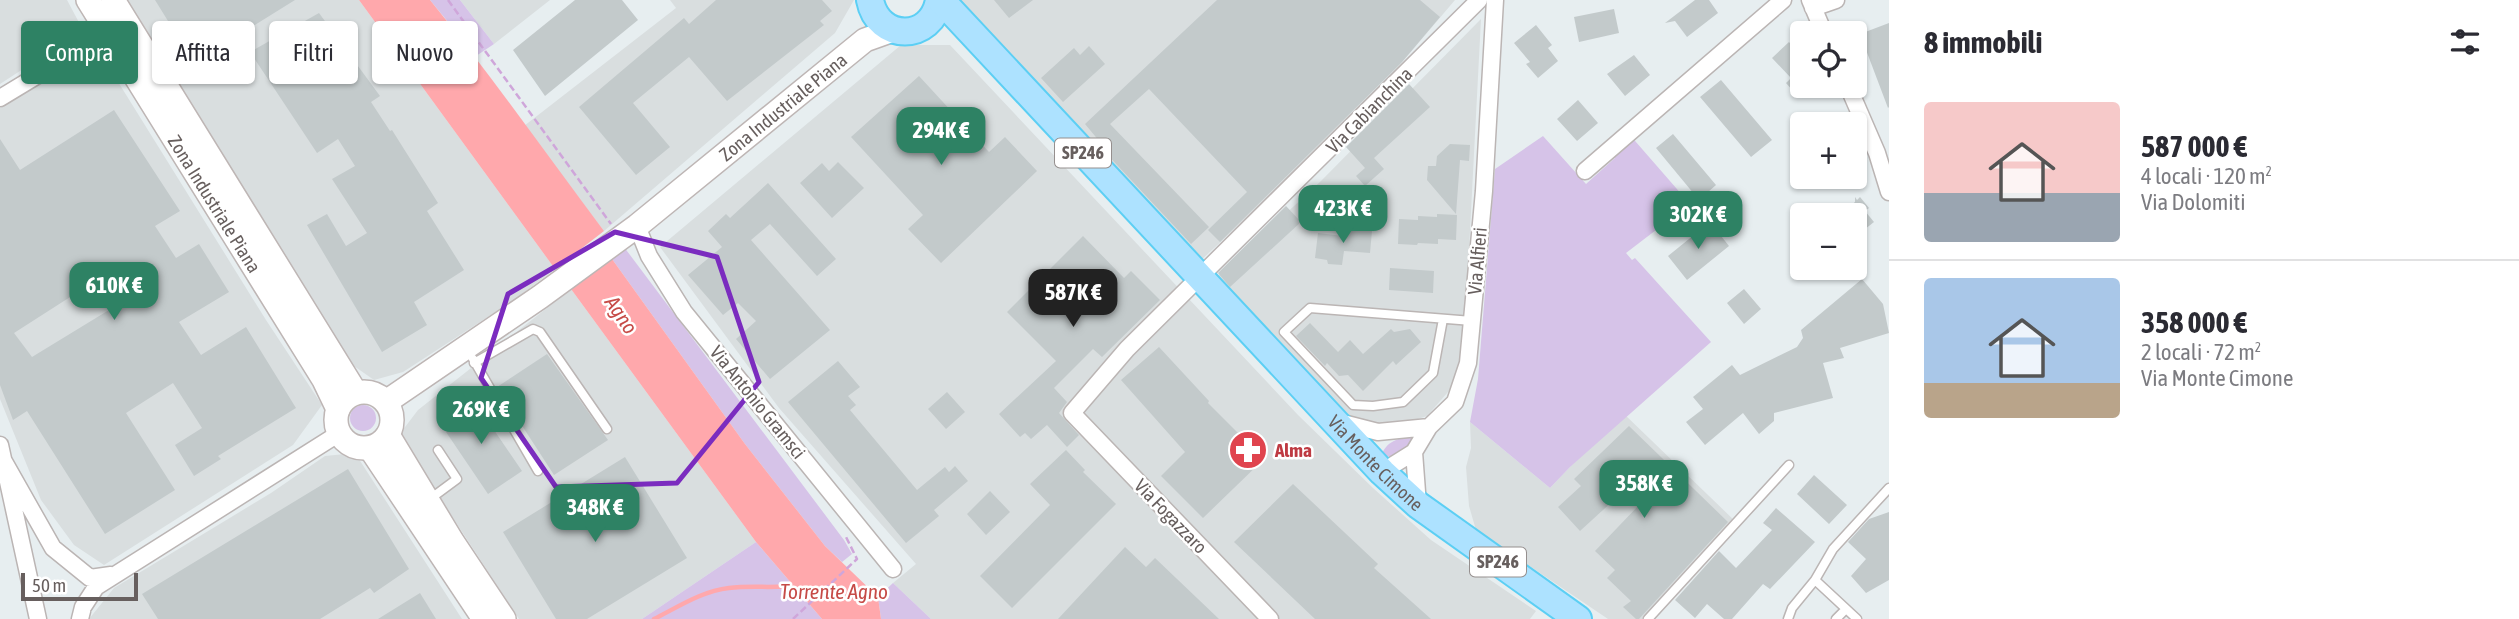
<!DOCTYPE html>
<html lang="it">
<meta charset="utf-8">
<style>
body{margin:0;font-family:"Asap Condensed",sans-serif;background:#f7f7f7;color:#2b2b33;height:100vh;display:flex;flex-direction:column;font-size:26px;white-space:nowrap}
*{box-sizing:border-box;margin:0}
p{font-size:23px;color:#7c7c81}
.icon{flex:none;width:38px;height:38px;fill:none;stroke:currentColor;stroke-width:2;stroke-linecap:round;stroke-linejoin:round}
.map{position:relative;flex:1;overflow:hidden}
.panel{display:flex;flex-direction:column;background:#fff;width:630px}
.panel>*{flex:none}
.guide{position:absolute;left:21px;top:21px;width:665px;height:63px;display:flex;gap:14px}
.fabs{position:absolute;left:1790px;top:21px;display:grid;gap:14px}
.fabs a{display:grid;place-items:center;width:77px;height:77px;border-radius:7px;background:#fff;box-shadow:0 2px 5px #0004;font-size:35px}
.scale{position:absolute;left:21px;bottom:18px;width:117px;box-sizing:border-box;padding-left:7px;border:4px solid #675f5e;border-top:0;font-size:19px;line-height:24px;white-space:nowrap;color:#675f5e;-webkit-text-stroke:5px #fff;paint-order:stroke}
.price{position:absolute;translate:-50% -60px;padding:0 16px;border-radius:14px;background:#2e8264;color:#fff;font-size:23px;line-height:46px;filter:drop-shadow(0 2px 4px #0008)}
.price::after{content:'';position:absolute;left:50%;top:42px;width:21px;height:16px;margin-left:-10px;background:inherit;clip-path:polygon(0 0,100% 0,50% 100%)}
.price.active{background:#222;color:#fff}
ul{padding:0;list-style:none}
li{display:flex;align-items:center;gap:21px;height:175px;padding:0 35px}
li+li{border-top:2px solid #e1e1e2}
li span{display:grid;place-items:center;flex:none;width:196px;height:140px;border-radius:7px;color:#555}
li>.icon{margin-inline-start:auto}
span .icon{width:84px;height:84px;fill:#fffc;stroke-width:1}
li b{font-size:30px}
h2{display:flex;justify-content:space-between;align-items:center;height:84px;padding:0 35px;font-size:30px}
.chip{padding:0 24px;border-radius:7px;background:#fff;box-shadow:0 2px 5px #0004;font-size:24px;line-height:63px}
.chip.active{background:#2e8264;color:#fff}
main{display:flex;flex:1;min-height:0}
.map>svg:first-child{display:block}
.industrial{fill:#d9dedf}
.green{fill:#d6c3e8}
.water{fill:#ffa8ac}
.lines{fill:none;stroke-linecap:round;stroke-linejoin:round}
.stream{stroke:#ffa8ac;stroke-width:4.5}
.building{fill:#c3cacb;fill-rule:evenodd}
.lane-casing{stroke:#bbb5b4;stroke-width:11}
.street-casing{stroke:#bbb5b4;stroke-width:19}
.secondary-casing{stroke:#beb6b5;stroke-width:26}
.primary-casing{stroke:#5ccff4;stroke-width:30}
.path{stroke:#cfa6da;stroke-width:2.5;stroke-dasharray:7 3.5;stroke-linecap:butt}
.lane{stroke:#fff;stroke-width:8}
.street{stroke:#fff;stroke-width:16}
.secondary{stroke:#fff;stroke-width:23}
.primary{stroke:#ade2ff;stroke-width:26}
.marked{fill:none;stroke:#7b2cbf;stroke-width:5;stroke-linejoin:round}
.labels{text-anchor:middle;stroke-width:5;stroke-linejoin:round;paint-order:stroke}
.shield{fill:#fff;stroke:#958f8e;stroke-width:2}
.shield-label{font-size:18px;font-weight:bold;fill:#675f5e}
.street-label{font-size:19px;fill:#675f5e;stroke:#fff}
.health-label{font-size:19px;font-weight:bold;fill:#be3a42;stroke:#fff;text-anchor:start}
.water-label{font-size:21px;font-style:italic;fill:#c64b47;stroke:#fff}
</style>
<main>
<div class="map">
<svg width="1889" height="619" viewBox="0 0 1889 619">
<rect width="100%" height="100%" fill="#e7eef0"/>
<path class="industrial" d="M0,0H67L83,30L0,84Z
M126,0H359L555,269L514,300L403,372L374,380L354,366L270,238Z
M460,0H550L494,44Z
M670,0H854L835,33L604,231L524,126L676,8Z
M957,0H1455L1381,87L1304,164L1198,263Z
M1481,19L1465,327L1455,384L1427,416L1405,423L1359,428L1214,280L1321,181Z
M901,45H950L1298,415L1373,488L1431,540L1536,611L1530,619H931L893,583L916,564L779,408L660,247Z
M97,48L266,320L322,405L293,445L104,565L74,545L41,500L0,399V108Z
M571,289L756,542L642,619H519L399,435L418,410Z
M1622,412L1737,523L1647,619H1608L1476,530L1469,506L1466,467L1471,448L1470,422L1550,488Z
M355,453L462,619H89L114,588L271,493L325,456Z"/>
<path class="green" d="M430,0H460L494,44L476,56Z
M1629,134L1690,204L1626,253L1632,260L1635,258L1711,342L1570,467L1550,488L1470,422L1478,379L1495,169L1543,136L1586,184L1615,158L1613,149Z
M624,247L844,540L852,554L842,562L825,546L745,444L612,259Z
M350 418a13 13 0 1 1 26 0a13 13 0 1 1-26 0Z
M1417,434C1411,447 1396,463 1382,454C1388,439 1402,438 1417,434Z
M756,542L822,619H642Z
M893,583L931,619H881L878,597Z"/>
<path class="water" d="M359,0H430C491,75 546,154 604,231L555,269Z
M612,259L745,444L825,546L878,597L881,619H822L756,542L571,289Z"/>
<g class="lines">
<path class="stream" d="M654,619C678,607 702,591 729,588C753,585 776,589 800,585"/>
</g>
<path class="building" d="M155,0H295L194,63Z
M575,0H622L638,20L545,96L513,50Z
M716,0H822L832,11L820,21L824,25L727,101L689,57L633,103L670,147L636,175L579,107L684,18L689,24Z
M994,0H1033L1009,18Z
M1217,0H1420L1440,17L1402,62L1220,242L1208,230L1247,192L1149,89L1110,124L1209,227L1191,244L1103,150L1105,148L1085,124Z
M1695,0H1709L1718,13L1687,37L1675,21L1665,23Z
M1614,9L1619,33L1579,42L1574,17Z
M319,13L380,96L371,102L390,131L392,130L438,203L427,211L464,270L414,302L427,325L382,352L307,225L327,214L346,246L367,233L332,179L355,166L338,139L317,153L250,52Z
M1889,23V107L1888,108L1860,34Z
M1536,25L1552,45L1548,48L1558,61L1538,78L1526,64L1530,62L1514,43Z
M1789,42L1802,57V90L1799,87L1794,92L1786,83L1791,78L1772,58Z
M1089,46L1105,64L1063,102L1041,78L1074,48L1080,55Z
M1634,55L1650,75L1625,96L1607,74Z
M919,76L989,152L1005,137L1037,171L941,263L908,229L923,215L851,137Z
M1721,80L1772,140L1751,157L1700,97Z
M1409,84L1430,107L1374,158L1384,169L1365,186L1356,176L1365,168L1346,147Z
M1578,100L1598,123L1577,141L1557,119Z
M114,110L180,211L155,226L176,258L199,244L229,292L179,322L201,355L246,327L296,408L218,456L221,459L194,476L175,445L202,428L173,383L126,413L175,490L105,534L27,411L13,420L0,385V139L20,170ZM92,283L109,310L32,357L14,333Z
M1673,134L1716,185L1699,200L1656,148Z
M1450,144L1470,145L1469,161L1460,160L1456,214L1427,180L1428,166H1436L1437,156Z
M838,162L864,188L832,218L800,183L822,163L829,171Z
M768,183L836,259L817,276L770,224L751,240L830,330L770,379L736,339L756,321L738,303L723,315L688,275L722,247L708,231L726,214L730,218Z
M1855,197L1857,200L1860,197L1869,208L1865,211L1874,222L1855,237V215H1840L1855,202Z
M1286,206L1301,222L1230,287L1218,273Z
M1437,214L1457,215L1456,240L1438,239V244L1418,243L1417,245L1398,244L1399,219L1418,220V216L1437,217Z
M1710,222L1729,246L1687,280L1668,256Z
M1344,228L1372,231L1370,253L1344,251L1342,265L1328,264L1327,260L1315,258L1318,233L1343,236Z
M1083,236L1124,278L1131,271L1160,300L1102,357L1093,349L1054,388L1067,402L1059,413L1079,435L1067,447L1047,425L1031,439L1025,433L1020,437L999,414L1056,361L1007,312Z
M1390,268L1434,271L1433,293L1389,290Z
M1862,279L1883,304L1889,333L1840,348L1844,358L1823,363L1833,398L1774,413V421L1759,434L1743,413L1705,445L1686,422L1703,409L1693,397L1732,365L1740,375L1797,347L1803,338L1801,330Z
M1744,289L1761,309L1744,324L1727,303Z
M1310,323L1338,352L1350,340L1363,354L1391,329L1394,332L1410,329L1421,342L1396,365L1393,361L1363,391L1348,375L1339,376L1327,363L1325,366L1296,336Z
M1159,347L1209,401L1208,403L1264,459L1203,518L1161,476L1185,452L1121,380Z
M547,354L608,440L554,475L497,387Z
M838,361L860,387L848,396L856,405L850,410L917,490L945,467L949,472L955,466L968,481L934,510L939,516L906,543L788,402Z
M947,392L965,412L946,429L928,409Z
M461,397L472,413L479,408L522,471L488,494L446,432L454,426L443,409Z
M1629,426L1728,522L1639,619H1636L1623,607L1631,601L1607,578L1615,570L1595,551L1663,480L1650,467L1580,531L1558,507L1581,486L1574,479Z
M1066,450L1085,470L1083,472L1116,504L1012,608L980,576L1050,505L1030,484Z
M625,457L687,558L587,619H556L503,532Z
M348,469L409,569L374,593L370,588L320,619H158L142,594Z
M1814,475L1847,505L1829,524L1797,494Z
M1293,484L1378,564L1374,568L1431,619H1315L1234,542Z
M990,491L1010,512L986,535L967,514Z
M1776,508L1815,542L1770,589L1763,584L1732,619H1724L1707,604L1695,618L1675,600L1719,551L1736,568L1772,530L1763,523Z
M1889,512V580L1866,593L1851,576L1866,559L1848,542L1869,519Z
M1125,547L1146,567L1155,558L1219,619H1058Z
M420,593L436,619H378Z"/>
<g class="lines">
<defs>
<path id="lane" d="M1443,319L1433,373L1403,402L1373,406L1353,405L1284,332L1310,308L1472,321
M473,359L538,471
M474,363L533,329L540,332L607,429
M430,499L457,479L438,450
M1815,580L1833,549L1889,488
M1648,619L1789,465
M1788,619L1792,608L1815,580L1857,619
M1836,619L1846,609"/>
<path id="street" d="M1810,0L1824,33
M1813,8L1836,0
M1848,86L1877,153L1889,192
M0,98L109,32
M1585,171L1783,0
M637,226L649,256L684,312L893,569
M1339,422L1378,432L1429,427
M0,445L38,619
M2,458L53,548L90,578L111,575
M1382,472L1414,452
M1418,505L1414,452L1429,427L1455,402L1468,363L1484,191L1495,0
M80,619L83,607L96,587L338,434
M1270,619L1072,413L1127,349L1479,0"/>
<g id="secondary">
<path id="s1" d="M88,0L324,380L338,409"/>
<path d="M113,0L356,393"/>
<circle cx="364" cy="420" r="28"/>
<path id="s2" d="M386,402L540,297L637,226L865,40L893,30"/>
<path d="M388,435L452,541L504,619"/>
<path d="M370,448L484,619"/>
</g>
<g id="primary">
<path d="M870,0C878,42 932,42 939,0"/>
<path id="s3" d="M941,0L1382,472L1418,505L1578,619"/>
</g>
</defs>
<use href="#lane" class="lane-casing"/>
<use href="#street" class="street-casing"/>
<use href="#secondary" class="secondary-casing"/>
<use href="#primary" class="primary-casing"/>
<path class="path" d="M448,0L611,224
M793,619L857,559L846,537"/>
<use href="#lane" class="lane"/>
<use href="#street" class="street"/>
<use href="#secondary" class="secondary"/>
<use href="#primary" class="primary"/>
</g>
<path class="marked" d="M615,232L717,257L759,382L677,483L556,487L481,378L508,294Z"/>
<defs>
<symbol id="pharmacy-disc" viewBox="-11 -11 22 22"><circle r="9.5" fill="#e0444e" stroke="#fff"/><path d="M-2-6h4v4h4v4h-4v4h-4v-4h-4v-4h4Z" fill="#fff"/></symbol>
</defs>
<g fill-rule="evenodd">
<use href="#pharmacy-disc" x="1226" y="428" width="44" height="44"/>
</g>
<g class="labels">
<g class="shield">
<rect x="1055" y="138.5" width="56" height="29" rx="5"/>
<rect x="1470" y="547.5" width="56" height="29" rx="5"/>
</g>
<g class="shield-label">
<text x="1083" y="159">SP246</text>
<text x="1498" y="568">SP246</text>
</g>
<g class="street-label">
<text dy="7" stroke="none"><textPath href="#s2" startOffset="495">Zona Industriale Piana</textPath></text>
<text transform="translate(1369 110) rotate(-45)" y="7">Via Cabianchina</text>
<text dy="7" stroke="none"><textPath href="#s1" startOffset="240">Zona Industriale Piana</textPath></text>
<text transform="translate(1477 261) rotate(-85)" y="7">Via Alfieri</text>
<text transform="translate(758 402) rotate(51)" y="7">Via Antonio Gramsci</text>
<text dy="7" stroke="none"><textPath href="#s3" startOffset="635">Via Monte Cimone</textPath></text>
<text transform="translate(1171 516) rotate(46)" y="7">Via Fogazzaro</text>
</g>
<g class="health-label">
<text x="1275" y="457">Alma</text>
</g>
<g class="water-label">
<text transform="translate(621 315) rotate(56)" y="7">Agno</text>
<text x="834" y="599">Torrente Agno</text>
</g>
</g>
</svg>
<div class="fabs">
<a><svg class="icon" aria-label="locate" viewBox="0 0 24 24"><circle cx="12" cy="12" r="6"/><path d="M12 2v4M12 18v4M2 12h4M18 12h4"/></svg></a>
<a>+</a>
<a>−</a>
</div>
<div class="scale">50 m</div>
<b class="price" style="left:941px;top:167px">294K €</b>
<b class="price" style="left:1343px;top:245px">423K €</b>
<b class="price" style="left:1698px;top:251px">302K €</b>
<b class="price" style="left:114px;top:322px">610K €</b>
<b class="price active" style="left:1073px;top:329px">587K €</b>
<b class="price" style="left:481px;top:446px">269K €</b>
<b class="price" style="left:1644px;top:520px">358K €</b>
<b class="price" style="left:595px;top:544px">348K €</b>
<div class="guide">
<a class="chip active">Compra</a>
<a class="chip">Affitta</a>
<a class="chip">Filtri</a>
<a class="chip">Nuovo</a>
</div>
</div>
<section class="panel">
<h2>8 immobili<svg class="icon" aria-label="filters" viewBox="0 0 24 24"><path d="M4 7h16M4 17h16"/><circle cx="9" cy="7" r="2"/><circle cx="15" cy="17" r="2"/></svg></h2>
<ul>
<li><span style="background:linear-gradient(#f6c9c9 65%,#9aa5b1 0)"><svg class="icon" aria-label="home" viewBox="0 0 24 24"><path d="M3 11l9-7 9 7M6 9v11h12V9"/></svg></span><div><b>587 000 €</b><p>4 locali · 120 m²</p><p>Via Dolomiti</p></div></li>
<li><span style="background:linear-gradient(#a9c7e8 75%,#b9a48a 0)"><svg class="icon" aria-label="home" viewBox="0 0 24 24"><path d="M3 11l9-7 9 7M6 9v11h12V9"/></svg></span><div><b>358 000 €</b><p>2 locali · 72 m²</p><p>Via Monte Cimone</p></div></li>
</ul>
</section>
</main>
